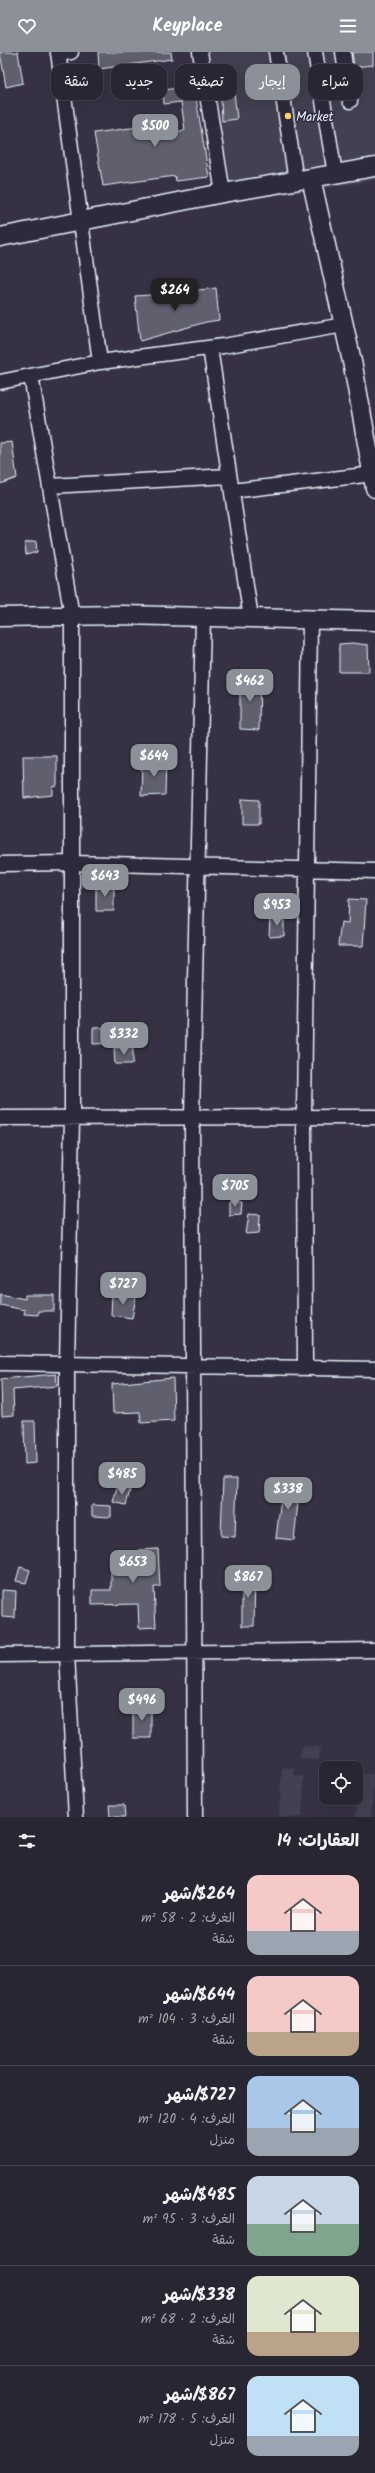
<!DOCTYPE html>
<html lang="ar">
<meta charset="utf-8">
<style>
body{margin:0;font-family:Kalam,"Playpen Sans Arabic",sans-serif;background:#302e3b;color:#f1f3f6;direction:rtl;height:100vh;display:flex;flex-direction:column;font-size:15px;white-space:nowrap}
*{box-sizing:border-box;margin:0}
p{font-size:13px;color:#a5a5ac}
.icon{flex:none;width:22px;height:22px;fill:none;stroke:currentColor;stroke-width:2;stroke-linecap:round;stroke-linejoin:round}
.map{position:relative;height:1765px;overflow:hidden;direction:ltr}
.drawer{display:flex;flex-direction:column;background:#282633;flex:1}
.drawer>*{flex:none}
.guide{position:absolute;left:12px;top:12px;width:351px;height:36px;direction:rtl;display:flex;gap:8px}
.tools{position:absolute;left:319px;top:1709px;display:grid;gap:8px}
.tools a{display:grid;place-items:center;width:44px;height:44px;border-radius:8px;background:#282633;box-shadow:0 4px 16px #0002,0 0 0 1px #44434e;font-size:20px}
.price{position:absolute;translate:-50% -34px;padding:0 9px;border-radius:8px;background:#8c9099;color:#fff;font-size:13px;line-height:26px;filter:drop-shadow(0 1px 2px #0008)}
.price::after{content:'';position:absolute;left:50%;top:24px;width:12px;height:9px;margin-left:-6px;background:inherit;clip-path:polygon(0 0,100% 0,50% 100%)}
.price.on{background:#222;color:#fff}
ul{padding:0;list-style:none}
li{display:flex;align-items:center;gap:12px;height:100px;padding:0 16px}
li+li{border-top:1px solid #44434e}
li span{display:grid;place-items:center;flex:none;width:112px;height:80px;border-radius:12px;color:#555}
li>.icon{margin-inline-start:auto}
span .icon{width:48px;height:48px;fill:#fffc;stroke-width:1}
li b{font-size:17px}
h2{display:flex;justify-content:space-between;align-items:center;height:48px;padding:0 16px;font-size:17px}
.pill{padding:0 14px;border-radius:12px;background:#282633;box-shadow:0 4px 16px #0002,0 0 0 1px #44434e;font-size:14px;line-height:36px}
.pill.on{background:#8c9099;color:#fff}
header{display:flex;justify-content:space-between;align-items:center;height:52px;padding:0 16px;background:#8c9099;color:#fff;font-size:18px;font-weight:700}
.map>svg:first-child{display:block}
.built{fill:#433f51}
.building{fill:#605e6e;stroke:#e8f1f8}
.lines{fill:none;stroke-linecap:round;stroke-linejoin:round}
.minor-casing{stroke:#e8f1f8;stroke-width:17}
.tertiary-casing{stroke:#e8f1f8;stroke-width:21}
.minor{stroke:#2f2a3d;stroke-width:14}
.tertiary{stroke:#2f2a3d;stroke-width:18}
.poi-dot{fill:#ffd166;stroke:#2f2a3d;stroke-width:1.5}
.labels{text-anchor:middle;stroke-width:3;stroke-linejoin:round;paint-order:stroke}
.poi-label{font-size:13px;fill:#e8f1f8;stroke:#2f2a3d;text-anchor:start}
</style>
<header><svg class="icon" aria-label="menu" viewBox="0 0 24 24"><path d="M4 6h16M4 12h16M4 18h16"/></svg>Keyplace<svg class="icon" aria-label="heart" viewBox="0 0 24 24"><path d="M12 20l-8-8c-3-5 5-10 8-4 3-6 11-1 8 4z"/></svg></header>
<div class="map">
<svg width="375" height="1765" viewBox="0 0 375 1765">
<rect width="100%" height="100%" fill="#363244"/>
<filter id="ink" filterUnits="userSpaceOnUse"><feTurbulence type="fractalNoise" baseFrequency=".025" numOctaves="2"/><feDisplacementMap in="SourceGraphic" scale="8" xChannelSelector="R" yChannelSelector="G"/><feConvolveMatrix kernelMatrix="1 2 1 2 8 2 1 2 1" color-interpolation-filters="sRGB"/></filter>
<g filter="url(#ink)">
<path class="built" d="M191,0H375V128L304,140L215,151Z
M301,1694L320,1695L319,1708L300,1707Z
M282,1715L294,1716V1724H304L302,1765H279Z
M359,1722H374L371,1765H356Z"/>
<path class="building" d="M0,0H18L23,31L6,35Z
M98,0H171L172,7L99,17Z
M352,0H373V13L354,15Z
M220,23H232L237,67L222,69Z
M194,34L209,125L176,129L175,124L103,134L94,81L160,72L162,83L185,78L181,50L164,52L163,38Z
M216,236L219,268L206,270L140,289L135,244L151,243L152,247L182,240Z
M12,390L17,426L0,432V391Z
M36,489L37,500L26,503L25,491Z
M352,591L368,593L369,620H339V592Z
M260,624L259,678L240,677V626Z
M23,704H57V734L53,735V743L24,746Z
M166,709L165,743L141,744L142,710Z
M242,747L259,748V772H242Z
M96,834H114V859H96Z
M349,847L366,848L363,894H338L341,870L348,871Z
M270,865L284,866V884L269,885Z
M113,975L114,991L93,992V976Z
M133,995V1012H115L114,996Z
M229,1150L242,1151L241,1162L229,1163Z
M249,1162L260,1163L259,1181L246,1182Z
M0,1242L25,1247V1243H54V1259H38V1263L24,1262L25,1258L0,1253Z
M112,1242L136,1245L132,1266L111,1263Z
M56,1322L57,1334L13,1338L14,1363L2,1364L1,1327Z
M173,1326L174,1369L141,1371L140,1360L113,1361L112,1332Z
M24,1369H35L36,1411L25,1412Z
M223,1427H237L235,1485L221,1484Z
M283,1430L300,1432L294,1488L276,1486Z
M117,1435L130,1438L126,1453L113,1450Z
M92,1453L111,1454V1465L92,1464Z
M158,1497L160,1535H154L156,1575L139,1576L138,1552L92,1553V1538H111V1503L139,1502V1498Z
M20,1515L30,1518L26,1531L16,1529Z
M242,1520H255L254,1574H242Z
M2,1538L16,1539L15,1566L2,1565Z
M133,1653L151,1654V1686H133Z
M109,1753H124L125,1765H110Z"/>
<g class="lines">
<defs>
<path id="minor" d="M58,0L100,310
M200,0L223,141
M276,0L296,129
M315,0L335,122
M343,0L350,49
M58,2L71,0
M210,296L251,566
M31,324L72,564V1066L67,1312V1602L76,1765
M0,330L100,310L223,294L344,273
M50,434L229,424
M232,439L373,422
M0,812L72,811L375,819
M0,1066L375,1065
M0,1311L375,1317
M305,1315L304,1065L310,567
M0,1603L375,1598
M195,1765L192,1065L203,565"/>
<path id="tertiary" d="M311,126L353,314L375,436
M0,185L223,141L375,115
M0,565L122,563L375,569"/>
</defs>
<use href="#minor" class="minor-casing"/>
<use href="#tertiary" class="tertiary-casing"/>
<use href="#minor" class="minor"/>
<use href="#tertiary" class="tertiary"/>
</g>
</g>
<circle class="poi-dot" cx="288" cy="64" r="4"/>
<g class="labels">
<g class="poi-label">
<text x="296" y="69">Market</text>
</g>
</g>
</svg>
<div class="tools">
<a><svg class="icon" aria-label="locate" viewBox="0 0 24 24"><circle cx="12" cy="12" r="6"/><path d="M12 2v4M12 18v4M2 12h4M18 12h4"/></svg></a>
</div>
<b class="price" style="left:155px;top:96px">$500</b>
<b class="price on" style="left:175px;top:260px">$264</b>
<b class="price" style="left:250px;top:651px">$462</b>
<b class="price" style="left:154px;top:726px">$644</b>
<b class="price" style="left:105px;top:846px">$643</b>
<b class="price" style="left:277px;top:875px">$953</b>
<b class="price" style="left:124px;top:1004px">$332</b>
<b class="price" style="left:235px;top:1156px">$705</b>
<b class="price" style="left:123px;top:1254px">$727</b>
<b class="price" style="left:122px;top:1444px">$485</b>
<b class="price" style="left:288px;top:1459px">$338</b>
<b class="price" style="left:133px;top:1532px">$653</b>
<b class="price" style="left:248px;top:1547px">$867</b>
<b class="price" style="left:142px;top:1670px">$496</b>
<div class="guide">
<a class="pill">شراء</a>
<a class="pill on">إيجار</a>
<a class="pill">تصفية</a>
<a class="pill">جديد</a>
<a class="pill">شقة</a>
</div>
</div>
<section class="drawer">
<h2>العقارات: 14<svg class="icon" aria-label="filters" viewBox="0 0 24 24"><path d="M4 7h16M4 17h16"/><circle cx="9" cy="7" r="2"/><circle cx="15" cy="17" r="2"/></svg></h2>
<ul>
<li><span style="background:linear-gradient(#f6c9c9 70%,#9aa5b1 0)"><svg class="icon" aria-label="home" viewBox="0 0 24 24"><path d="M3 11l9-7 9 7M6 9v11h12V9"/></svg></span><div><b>$264/شهر</b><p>الغرف: 2 · 58 m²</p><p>شقة</p></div></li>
<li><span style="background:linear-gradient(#f6c9c9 70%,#b9a48a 0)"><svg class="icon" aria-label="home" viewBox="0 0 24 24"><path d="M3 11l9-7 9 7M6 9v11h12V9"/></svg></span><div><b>$644/شهر</b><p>الغرف: 3 · 104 m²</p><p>شقة</p></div></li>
<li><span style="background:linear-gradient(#a9c7e8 65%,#9aa5b1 0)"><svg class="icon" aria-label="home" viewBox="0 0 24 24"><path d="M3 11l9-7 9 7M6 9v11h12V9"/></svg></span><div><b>$727/شهر</b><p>الغرف: 4 · 120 m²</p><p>منزل</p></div></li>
<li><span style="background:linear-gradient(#c9d6e8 60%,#7fa58c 0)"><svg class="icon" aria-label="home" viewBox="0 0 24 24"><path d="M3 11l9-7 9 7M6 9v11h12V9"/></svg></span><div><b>$485/شهر</b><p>الغرف: 3 · 95 m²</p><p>شقة</p></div></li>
<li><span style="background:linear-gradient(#dfe7d0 70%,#b9a48a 0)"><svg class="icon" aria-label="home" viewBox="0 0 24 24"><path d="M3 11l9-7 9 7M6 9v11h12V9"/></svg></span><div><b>$338/شهر</b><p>الغرف: 2 · 68 m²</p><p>شقة</p></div></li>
<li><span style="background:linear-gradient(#bfe0f5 75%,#9aa5b1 0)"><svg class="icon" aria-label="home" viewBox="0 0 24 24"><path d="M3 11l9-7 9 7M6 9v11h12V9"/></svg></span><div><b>$867/شهر</b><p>الغرف: 5 · 178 m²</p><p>منزل</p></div></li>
</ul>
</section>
